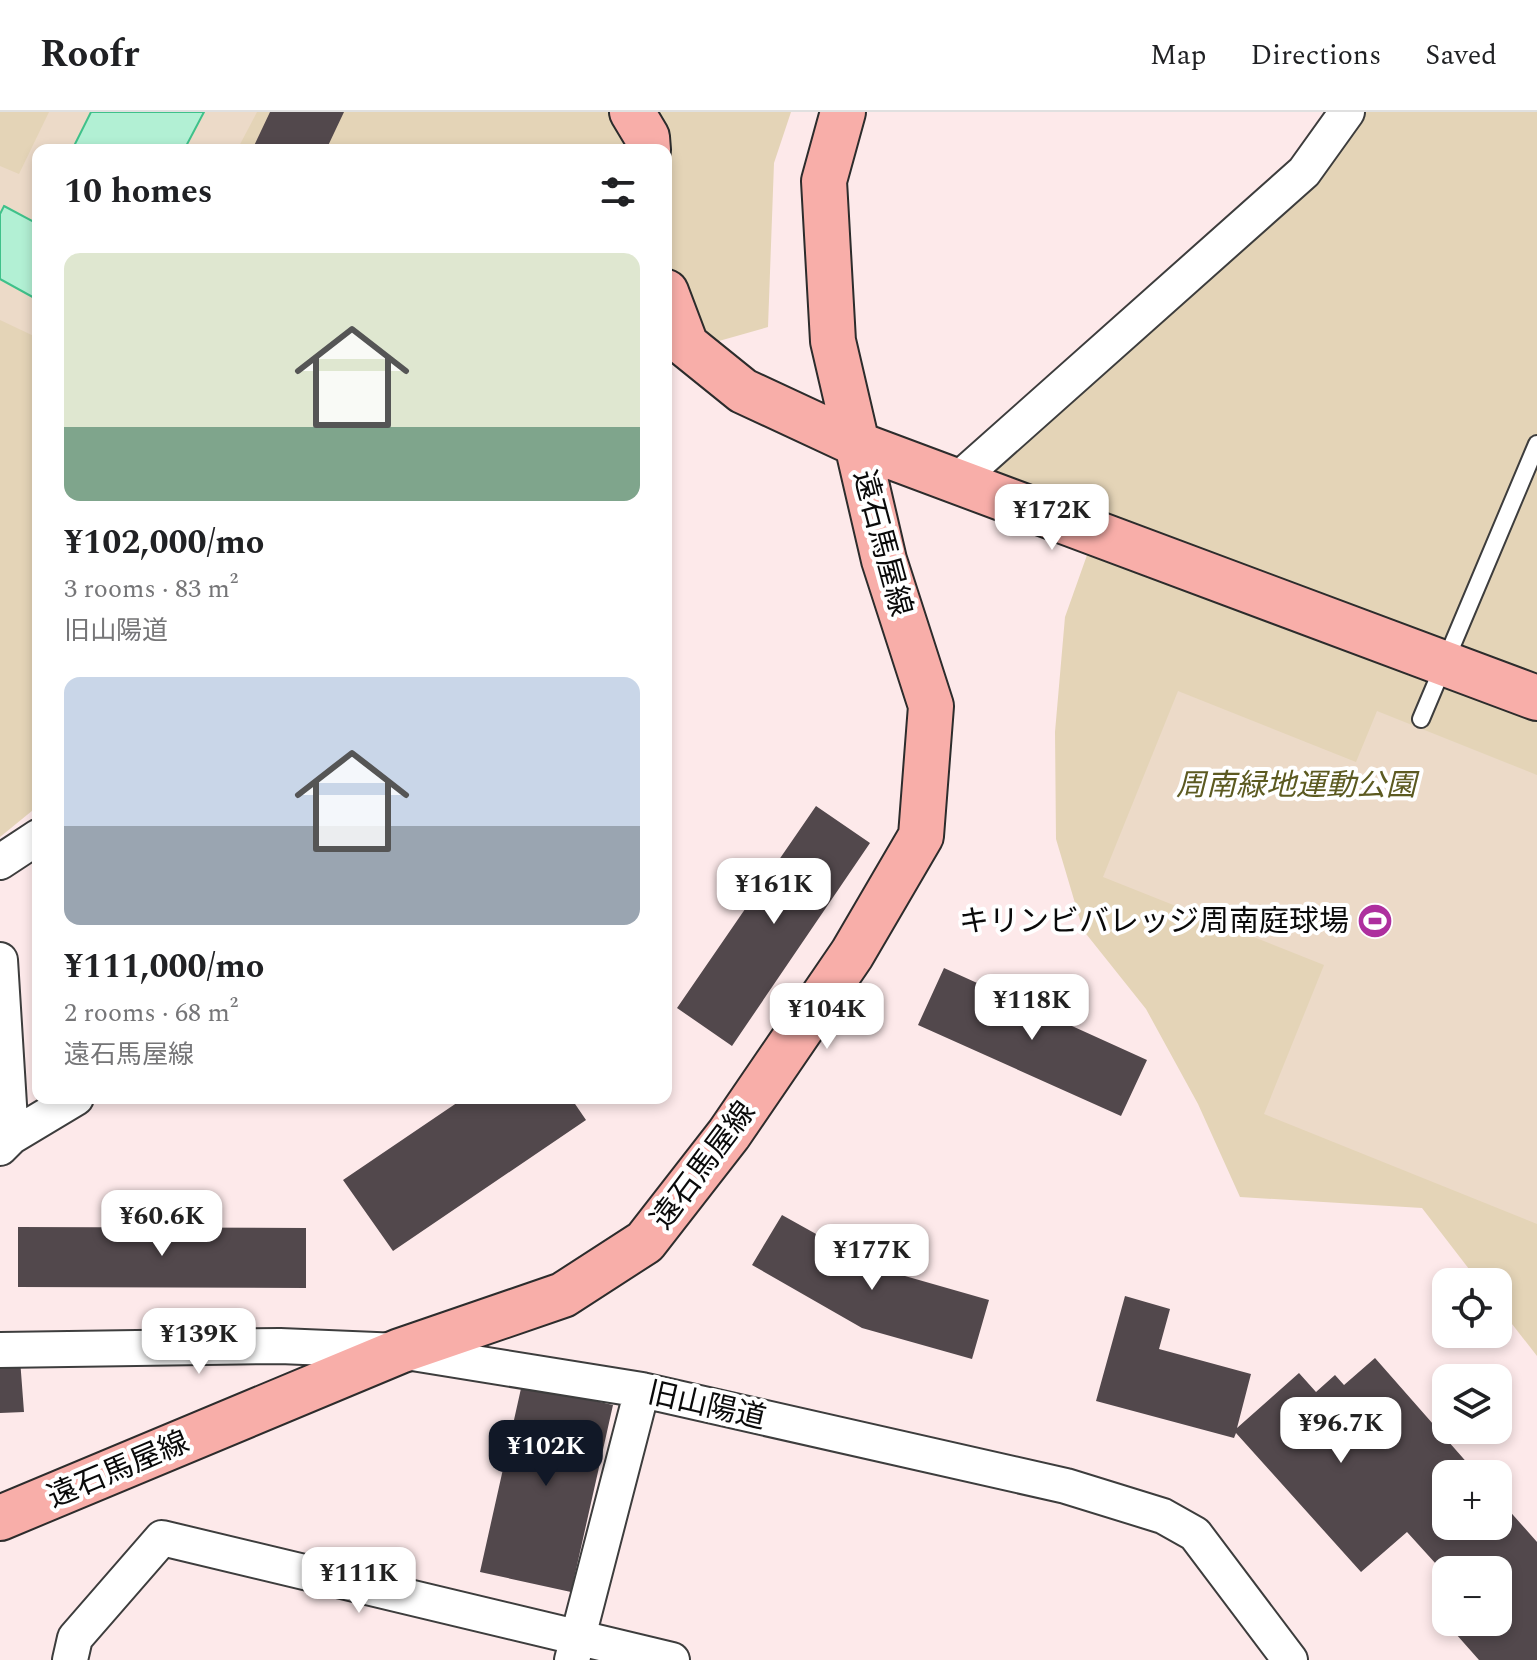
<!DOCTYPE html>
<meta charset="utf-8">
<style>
body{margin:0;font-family:Spectral,"Noto Sans JP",serif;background:#f2f2f2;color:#202124;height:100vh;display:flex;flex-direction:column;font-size:30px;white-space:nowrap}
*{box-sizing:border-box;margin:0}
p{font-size:26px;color:#757577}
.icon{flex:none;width:44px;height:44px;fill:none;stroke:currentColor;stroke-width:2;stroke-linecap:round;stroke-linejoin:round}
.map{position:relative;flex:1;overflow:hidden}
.details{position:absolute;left:32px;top:32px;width:640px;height:960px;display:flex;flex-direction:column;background:#fff;border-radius:16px;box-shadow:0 4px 12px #0003}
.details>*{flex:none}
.buttons{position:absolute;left:1432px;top:1156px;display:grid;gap:16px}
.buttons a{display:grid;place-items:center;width:80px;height:80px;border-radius:16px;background:#fff;box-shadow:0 4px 12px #0003;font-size:40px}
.price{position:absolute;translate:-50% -68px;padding:0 18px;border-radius:16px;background:#fff;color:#222;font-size:26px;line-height:52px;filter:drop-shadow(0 2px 4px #0008)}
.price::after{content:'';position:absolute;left:50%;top:48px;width:24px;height:18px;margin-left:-12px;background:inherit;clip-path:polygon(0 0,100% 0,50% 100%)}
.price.selected{background:#111827;color:#fff}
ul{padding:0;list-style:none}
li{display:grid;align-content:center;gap:16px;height:424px;padding:0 32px}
li span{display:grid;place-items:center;height:248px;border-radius:16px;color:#555}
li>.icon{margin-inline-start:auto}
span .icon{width:144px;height:144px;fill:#fffc;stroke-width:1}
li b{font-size:34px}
h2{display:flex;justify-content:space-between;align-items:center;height:96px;padding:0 32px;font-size:34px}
header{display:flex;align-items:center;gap:48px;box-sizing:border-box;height:112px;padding:0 40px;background:#fff;border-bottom:2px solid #e0e0e0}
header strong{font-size:38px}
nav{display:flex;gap:44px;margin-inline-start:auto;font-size:28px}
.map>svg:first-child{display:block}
.green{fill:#e4d4b7}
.pitch{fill:#ecdac8}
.water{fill:#b2f0d4;stroke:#3fc18a;stroke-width:2}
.building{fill:#52484c}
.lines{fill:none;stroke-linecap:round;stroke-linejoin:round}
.lane-casing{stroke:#3d3d3d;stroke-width:20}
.street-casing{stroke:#3d3d3d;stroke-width:38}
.secondary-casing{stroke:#2c2c2c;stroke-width:48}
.lane{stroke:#fff;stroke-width:16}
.street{stroke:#fff;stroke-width:34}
.secondary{stroke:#f8aea9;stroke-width:44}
.labels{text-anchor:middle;stroke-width:8;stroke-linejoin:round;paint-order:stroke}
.street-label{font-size:30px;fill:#0a0a0a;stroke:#fff}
.park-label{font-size:30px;font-style:italic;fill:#5c5a21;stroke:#fff}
.poi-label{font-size:30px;fill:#0a0a0a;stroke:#fff;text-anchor:end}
</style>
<header>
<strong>Roofr</strong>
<nav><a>Map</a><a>Directions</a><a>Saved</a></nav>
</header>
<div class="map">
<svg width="1537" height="1548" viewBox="0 0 1537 1548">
<rect width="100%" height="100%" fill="#fde9ea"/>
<path class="green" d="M0,0H791L774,51L768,215L666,244V38H38V694L0,725Z
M1347,0H1537V1244L1498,1194V1170H1479L1422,1096L1240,1085L1198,992L1146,897L1083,818L1056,727L1055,620L1065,505L1097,415L960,369Z"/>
<path class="pitch" d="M49,0H257L237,38H38V226L0,208V54L19,62Z
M1178,579L1356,650L1377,599L1537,663V1112L1264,1002L1324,853L1103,765Z"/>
<path class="water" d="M91,0H204L184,38H72Z
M4,94L38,112V188L0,167V102Z"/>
<path class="building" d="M270,0H344L326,38H252Z
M816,694L870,731L732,934L677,896Z
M944,856L1147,948L1121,1004L918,913Z
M464,986H571L586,1008L393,1139L343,1068Z
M782,1103L877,1156L989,1188L972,1247L862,1216L752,1153Z
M18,1115L306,1116V1176L18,1175Z
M1125,1184L1170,1197L1159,1237L1251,1262L1237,1316L1299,1261L1316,1280L1335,1263L1344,1273L1375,1246L1477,1362H1446V1414H1498V1386L1537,1430V1548H1479L1448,1513L1451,1510H1498V1458H1446V1463L1407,1420L1361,1460L1236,1321L1234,1326L1096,1289Z
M20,1247L24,1300L0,1301V1249Z
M522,1272L613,1293L571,1480L480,1460Z"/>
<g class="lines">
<defs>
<path id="lane" d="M1421,607L1537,332"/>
<path id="street" d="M958,368L1304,60L1347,0
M0,750L38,725
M0,848L11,1025
M0,1036L11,1025L76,986
M0,1238L280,1234L400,1239L642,1278L1066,1374L1163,1404L1195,1422L1290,1548
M70,1548L75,1526L162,1426L672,1548
M572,1548L642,1278"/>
<path id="secondary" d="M632,0L647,25L648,38
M666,180L686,233L743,279L857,332L1537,586
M0,1406L400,1239L563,1183L645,1130L729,1022L852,842L921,724L931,594L884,448L833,229L824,69L843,0"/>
</defs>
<use href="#lane" class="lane-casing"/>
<use href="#street" class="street-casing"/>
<use href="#secondary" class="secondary-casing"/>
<use href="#lane" class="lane"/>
<use href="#street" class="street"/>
<use href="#secondary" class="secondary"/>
</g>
<defs>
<symbol id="stadium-disc" viewBox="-11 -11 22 22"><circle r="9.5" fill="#ae2f9e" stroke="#fff"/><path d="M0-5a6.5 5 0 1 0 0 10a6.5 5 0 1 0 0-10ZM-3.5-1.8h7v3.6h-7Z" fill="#fff"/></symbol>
</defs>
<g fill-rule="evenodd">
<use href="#stadium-disc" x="1355" y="789" width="40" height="40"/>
</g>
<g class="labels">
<g class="street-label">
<text transform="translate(883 431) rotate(75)" y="10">遠石馬屋線</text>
<text transform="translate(703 1053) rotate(-53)" y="10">遠石馬屋線</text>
<text transform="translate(707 1293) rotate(13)" y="10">旧山陽道</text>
<text transform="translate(118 1357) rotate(-23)" y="10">遠石馬屋線</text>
</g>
<g class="park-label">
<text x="1296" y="683">周南緑地運動公園</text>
</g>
<g class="poi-label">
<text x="1349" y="819">キリンビバレッジ周南庭球場</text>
</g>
</g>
</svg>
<div class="buttons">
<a><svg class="icon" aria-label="locate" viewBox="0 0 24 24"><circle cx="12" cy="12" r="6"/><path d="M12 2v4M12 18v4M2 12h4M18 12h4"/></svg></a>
<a><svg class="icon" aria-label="layers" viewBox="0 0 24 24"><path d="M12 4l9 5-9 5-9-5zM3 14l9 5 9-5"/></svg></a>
<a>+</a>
<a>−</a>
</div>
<b class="price" style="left:1052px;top:440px">¥172K</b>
<b class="price" style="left:774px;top:814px">¥161K</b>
<b class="price" style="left:1032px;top:930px">¥118K</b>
<b class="price" style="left:827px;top:939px">¥104K</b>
<b class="price" style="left:162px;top:1146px">¥60.6K</b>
<b class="price" style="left:872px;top:1180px">¥177K</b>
<b class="price" style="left:199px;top:1264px">¥139K</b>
<b class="price" style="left:1341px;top:1353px">¥96.7K</b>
<b class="price selected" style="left:546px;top:1376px">¥102K</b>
<b class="price" style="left:359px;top:1503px">¥111K</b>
<section class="details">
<h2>10 homes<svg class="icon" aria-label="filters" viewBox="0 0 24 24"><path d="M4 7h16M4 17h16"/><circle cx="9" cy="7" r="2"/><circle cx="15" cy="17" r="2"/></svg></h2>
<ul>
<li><span style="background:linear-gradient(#dfe7d0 70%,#7fa58c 0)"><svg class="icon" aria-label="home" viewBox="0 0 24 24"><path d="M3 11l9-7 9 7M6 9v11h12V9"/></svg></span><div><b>¥102,000/mo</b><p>3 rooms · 83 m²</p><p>旧山陽道</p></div></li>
<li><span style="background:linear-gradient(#c9d6e8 60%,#9aa5b1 0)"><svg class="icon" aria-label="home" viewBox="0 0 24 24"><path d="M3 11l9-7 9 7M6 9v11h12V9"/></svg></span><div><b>¥111,000/mo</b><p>2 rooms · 68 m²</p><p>遠石馬屋線</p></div></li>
</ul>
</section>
</div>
